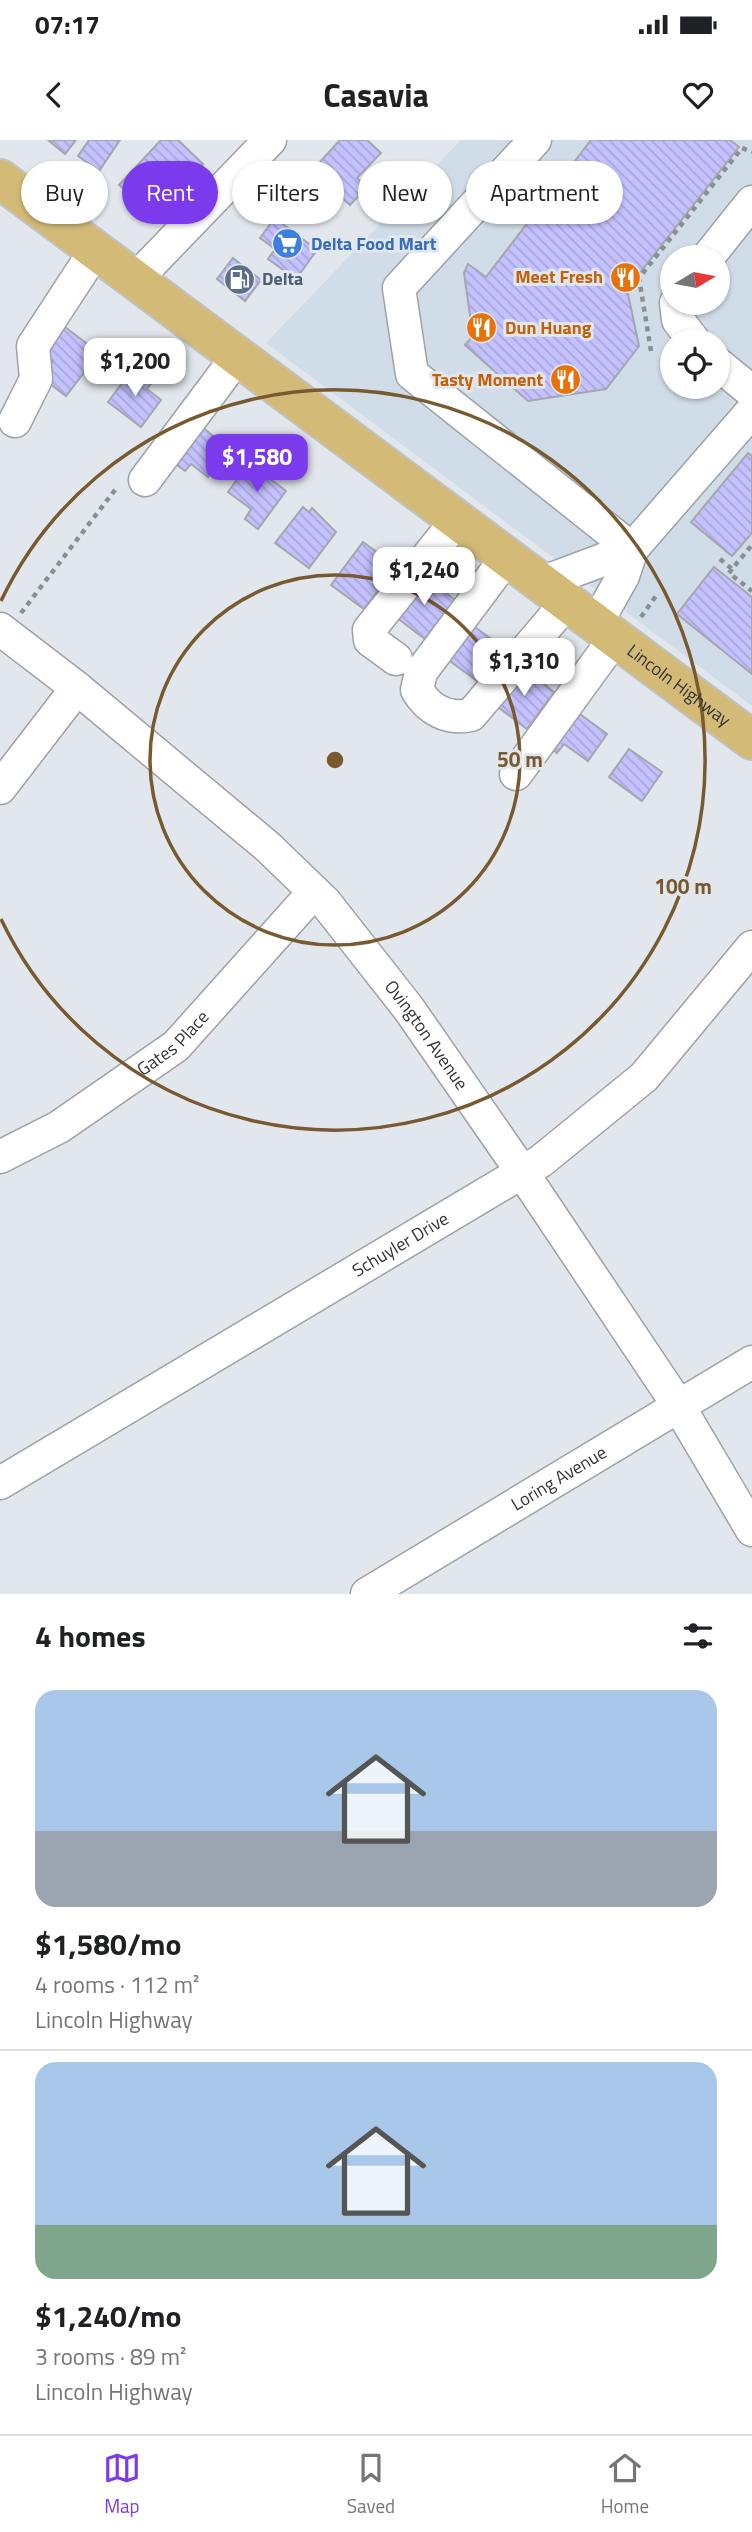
<!DOCTYPE html>
<meta charset="utf-8">
<style>
body{margin:0;font-family:"Titillium Web",sans-serif;background:#f2f2f2;color:#202124;height:100vh;display:flex;flex-direction:column;font-size:26px;white-space:nowrap}
*{box-sizing:border-box;margin:0}
p{font-size:23px;color:#757577}
.icon{flex:none;width:38px;height:38px;fill:none;stroke:currentColor;stroke-width:2;stroke-linecap:round;stroke-linejoin:round}
.map{position:relative;height:1454px;overflow:hidden}
.sheet{display:flex;flex-direction:column;background:#fff;flex:1}
.sheet>*{flex:none}
.top-card{position:absolute;left:21px;top:21px;width:710px;height:63px;display:flex;gap:14px}
.needle{width:46px;rotate:80deg}
.tools{position:absolute;left:660px;top:105px;display:grid;gap:14px}
.tools a{display:grid;place-items:center;width:70px;height:70px;border-radius:50%;background:#fff;box-shadow:0 2px 5px #0004;font-size:35px}
.price{position:absolute;translate:-50% -60px;padding:0 16px;border-radius:14px;background:#fff;color:#222;font-size:23px;line-height:46px;filter:drop-shadow(0 2px 4px #0008)}
.price::after{content:'';position:absolute;left:50%;top:42px;width:21px;height:16px;margin-left:-10px;background:inherit;clip-path:polygon(0 0,100% 0,50% 100%)}
.price.active{background:#7c3aed;color:#fff}
ul{padding:0;list-style:none}
li{display:grid;align-content:center;gap:14px;height:371px;padding:0 35px}
li+li{border-top:2px solid #e0e0e0}
li span{display:grid;place-items:center;height:217px;border-radius:21px;color:#555}
li>.icon{margin-inline-start:auto}
span .icon{width:126px;height:126px;fill:#fffc;stroke-width:1}
li b{font-size:30px}
h2{display:flex;justify-content:space-between;align-items:center;height:84px;padding:0 35px;font-size:30px}
.tag{padding:0 24px;border-radius:32px;background:#fff;box-shadow:0 2px 5px #0004;font-size:24px;line-height:63px}
.tag.active{background:#7c3aed;color:#fff}
.status{display:flex;justify-content:space-between;align-items:center;height:49px;padding:0 35px;background:#fff;direction:ltr}
.status svg{height:19px;fill:currentColor}
header{display:flex;justify-content:space-between;align-items:center;height:91px;padding:0 35px;background:#fff;font-size:32px;font-weight:700}
.menu{display:flex;justify-content:space-around;align-items:center;height:98px;border-top:2px solid #e0e0e0;background:#fff;font-size:19px;color:#757577}
.menu a{display:grid;justify-items:center;gap:4px}
.menu .active{color:#7c3aed}
.map>svg:first-child{display:block}
.built{fill:#d0dce7;fill-rule:evenodd}
.building{fill:url(#building-back-hatch);stroke:#a6a6ad;stroke-width:2}
.lines{fill:none;stroke-linecap:round;stroke-linejoin:round}
.minor-casing{stroke:#9ca2a8;stroke-width:35}
.major-casing{stroke:#c1c2c3;stroke-width:42}
.path{stroke:#8a8f93;stroke-width:4.5;stroke-dasharray:5 5;stroke-linecap:butt}
.minor{stroke:#fff;stroke-width:32}
.major{stroke:#d3ba77;stroke-width:38}
.ring{fill:none;stroke:#79592f;stroke-width:3.5}
.labels{text-anchor:middle;stroke-width:6;stroke-linejoin:round;paint-order:stroke}
.shop-label{font-size:18px;font-weight:bold;fill:#366cbe;stroke:#e1e7ed;text-anchor:start}
.food-label{font-size:18px;font-weight:bold;fill:#c56008;stroke:#e1e7ed;text-anchor:end}
.service-label{font-size:18px;font-weight:bold;fill:#4e5e75;stroke:#e1e7ed;text-anchor:start}
.street-label{font-size:18px;fill:#313436;stroke:#e1e7ed}
.centre{fill:#79592f;stroke:#e1e7ed;stroke-width:3.5}
.ring-label{font-size:21px;text-anchor:middle;font-weight:bold;fill:#79592f;stroke:#e1e7ed;stroke-width:6;stroke-linejoin:round;paint-order:stroke}
</style>
<div class="status"><b>07:17</b><svg viewBox="0 0 49 12"><path d="M0 12V9h3v3zM5 12V6h3v6zM10 12V3h3v9zM15 12V0h3v12zM26 1h20v11H26zM47 4h2v5h-2z"/></svg></div>
<header><svg class="icon" aria-label="back" viewBox="0 0 24 24"><path d="M15 5l-7 7 7 7"/></svg>Casavia<svg class="icon" aria-label="heart" viewBox="0 0 24 24"><path d="M12 20l-8-8c-3-5 5-10 8-4 3-6 11-1 8 4z"/></svg></header>
<div class="map">
<svg width="752" height="1454" viewBox="0 0 752 1454">
<defs>
<pattern id="building-back-hatch" width="6" height="6" patternUnits="userSpaceOnUse" patternTransform="scale(1.75)"><rect width="6" height="6" fill="#c3c1fe"/><path d="M-1 5l2 2M0 0l6 6M5-1l2 2" fill="none" stroke="#a8a6da"/></pattern>
</defs>
<rect width="100%" height="100%" fill="#e1e7ed"/>
<path class="built" d="M461,0H752V566L266,203ZM672,117H718V163H672ZM672,201H718V247H672Z"/>
<path class="building" d="M48,0H76L65,14Z
M89,0H120L99,31L78,16Z
M161,0H178L203,24L155,74L119,45Z
M340,0H367L381,13L357,38L367,47L350,65L340,56L334,62L307,36Z
M591,0H730L739,7L627,149L639,206L606,249L528,261L465,205L473,196L464,133L468,124L486,137Z
M275,78L317,110L296,139L268,119L275,109L260,98Z
M233,118L261,140L245,161L217,139Z
M65,187L99,213L66,256L41,237L53,221L45,215Z
M134,227L153,241L147,249L161,260L141,287L108,262Z
M197,283L229,309L208,337L191,324L185,331L169,319Z
M748,313L752,316V393L732,416L691,382Z
M249,323L286,351L258,389L245,379L251,369L228,352Z
M303,367L309,372L312,368L336,392L309,428L275,403Z
M363,402L382,416L377,423L391,433L364,469L331,445Z
M714,427L752,457V534L677,474Z
M422,435L455,460L425,499L392,474Z
M468,482L505,509L480,543L443,516Z
M522,527L554,552L527,589L494,564Z
M573,569L607,594L588,621L564,604L557,613L548,606Z
M629,609L662,632L642,661L609,637Z"/>
<g class="lines">
<defs>
<g id="minor">
<path d="M535,0L399,148L412,234L632,409"/>
<path d="M708,117L752,62"/>
<path d="M134,141L270,0"/>
<path d="M676,163L678,180L694,201"/>
<path d="M718,224L752,252"/>
<path d="M15,281L36,239L33,206L95,111"/>
<path d="M145,340L237,217"/>
<path d="M507,417L421,532L417,550C429,570 448,580 471,575L567,462"/>
<path d="M541,443L632,409"/>
<path d="M596,484L623,436L632,409L752,271"/>
<path id="s1" d="M0,489L77,548L268,707L325,762L409,869L522,1032L678,1265L752,1390"/>
<path d="M396,519L370,500L369,490L457,380"/>
<path d="M516,634L615,498"/>
<path d="M0,648L77,548"/>
<path id="s2" d="M0,1017L59,987L176,906L314,752"/>
<path id="s3" d="M0,1343L541,1021L644,937L752,807"/>
<path id="s4" d="M367,1454L752,1222"/>
</g>
<g id="major">
<path id="s5" d="M0,39L752,600"/>
</g>
</defs>
<use href="#minor" class="minor-casing"/>
<use href="#major" class="major-casing"/>
<path class="path" d="M651,211L639,138L742,8L752,12
M720,419L732,429L752,405
M732,429L729,433L752,451
M21,473L118,346
M641,477L656,456"/>
<use href="#minor" class="minor"/>
<use href="#major" class="major"/>
</g>
<g class="ring">
<circle cx="335" cy="620" r="185"/>
<path d="M1 461A370 370 0 1 1 1 779"/>
</g>
<defs>
<symbol id="supermarket-disc" viewBox="-11 -11 22 22"><circle r="9.5" fill="#3f7fe0" stroke="#e1e7ed"/><path d="M-6-5.5h2.5l.6 2H6L4.5 2H-2.5L-4.4-4H-6ZM-1.5 3.2a1.3 1.3 0 1 0 .1 0ZM3 3.2a1.3 1.3 0 1 0 .1 0Z" fill="#fff"/></symbol>
<symbol id="restaurant-disc" viewBox="-11 -11 22 22"><circle r="9.5" fill="#e8710a" stroke="#e1e7ed"/><path d="M-5-6h1v4h1v-4h1v4h1v-4h1v5L-1.5 .5V6h-2V.5L-5-1ZM5-6V6H3V1.5H1.5Q1.5-4 5-6Z" fill="#fff"/></symbol>
<symbol id="fuel-disc" viewBox="-11 -11 22 22"><circle r="9.5" fill="#5c6f8a" stroke="#e1e7ed"/><path d="M-5.5-6h7V0h2V4h1.3V-2.5L3-4.5l.8-.8L6-3V5H2.5V1h-1V6h-7ZM-4.2-4.7v3.2H.2V-4.7Z" fill="#fff"/></symbol>
</defs>
<g fill-rule="evenodd">
<use href="#supermarket-disc" x="270" y="86" width="35" height="35"/>
<use href="#restaurant-disc" x="608" y="120" width="35" height="35"/>
<use href="#fuel-disc" x="222" y="122" width="35" height="35"/>
<use href="#restaurant-disc" x="464" y="170" width="35" height="35"/>
<use href="#restaurant-disc" x="548" y="222" width="35" height="35"/>
</g>
<g class="labels">
<g class="shop-label">
<text x="311" y="110">Delta Food Mart</text>
</g>
<g class="food-label">
<text x="603" y="143">Meet Fresh</text>
<text x="505" y="194" text-anchor="start">Dun Huang</text>
<text x="543" y="246">Tasty Moment</text>
</g>
<g class="service-label">
<text x="262" y="145">Delta</text>
</g>
<g class="street-label">
<text dy="6" stroke="none"><textPath href="#s5" startOffset="847">Lincoln Highway</textPath></text>
<text dy="6" stroke="none"><textPath href="#s1" startOffset="592">Ovington Avenue</textPath></text>
<text dy="6" stroke="none"><textPath href="#s2" startOffset="208">Gates Place</textPath></text>
<text dy="6" stroke="none"><textPath href="#s3" startOffset="466">Schuyler Drive</textPath></text>
<text dy="6" stroke="none"><textPath href="#s4" startOffset="224">Loring Avenue</textPath></text>
</g>
</g>
<circle cx="335" cy="620" r="10" class="centre"/>
<g class="ring-label">
<text x="520" y="627">50 m</text>
<text x="683" y="754">100 m</text>
</g>
</svg>
<div class="tools">
<a><svg class="needle" viewBox="-14 -14 28 28"><path d="M0-13l5 13h-10z" fill="#e53935"/><path d="M0 13l5-13h-10z" fill="#757577"/></svg></a>
<a><svg class="icon" aria-label="locate" viewBox="0 0 24 24"><circle cx="12" cy="12" r="6"/><path d="M12 2v4M12 18v4M2 12h4M18 12h4"/></svg></a>
</div>
<b class="price" style="left:135px;top:258px">$1,200</b>
<b class="price active" style="left:257px;top:354px">$1,580</b>
<b class="price" style="left:424px;top:467px">$1,240</b>
<b class="price" style="left:524px;top:558px">$1,310</b>
<div class="top-card">
<a class="tag">Buy</a>
<a class="tag active">Rent</a>
<a class="tag">Filters</a>
<a class="tag">New</a>
<a class="tag">Apartment</a>
</div>
</div>
<section class="sheet">
<h2>4 homes<svg class="icon" aria-label="filters" viewBox="0 0 24 24"><path d="M4 7h16M4 17h16"/><circle cx="9" cy="7" r="2"/><circle cx="15" cy="17" r="2"/></svg></h2>
<ul>
<li><span style="background:linear-gradient(#a9c7e8 65%,#9aa5b1 0)"><svg class="icon" aria-label="home" viewBox="0 0 24 24"><path d="M3 11l9-7 9 7M6 9v11h12V9"/></svg></span><div><b>$1,580/mo</b><p>4 rooms · 112 m²</p><p>Lincoln Highway</p></div></li>
<li><span style="background:linear-gradient(#a9c7e8 75%,#7fa58c 0)"><svg class="icon" aria-label="home" viewBox="0 0 24 24"><path d="M3 11l9-7 9 7M6 9v11h12V9"/></svg></span><div><b>$1,240/mo</b><p>3 rooms · 89 m²</p><p>Lincoln Highway</p></div></li>
</ul>
</section>
<nav class="menu">
<a class="active"><svg class="icon" aria-label="map" viewBox="0 0 24 24"><path d="M3 6l6-2 6 2 6-2v14l-6 2-6-2-6 2zM9 4v14M15 6v14"/></svg>Map</a>
<a><svg class="icon" aria-label="saved" viewBox="0 0 24 24"><path d="M7 4h10v16l-5-4-5 4z"/></svg>Saved</a>
<a><svg class="icon" aria-label="home" viewBox="0 0 24 24"><path d="M3 11l9-7 9 7M6 9v11h12V9"/></svg>Home</a>
</nav>
